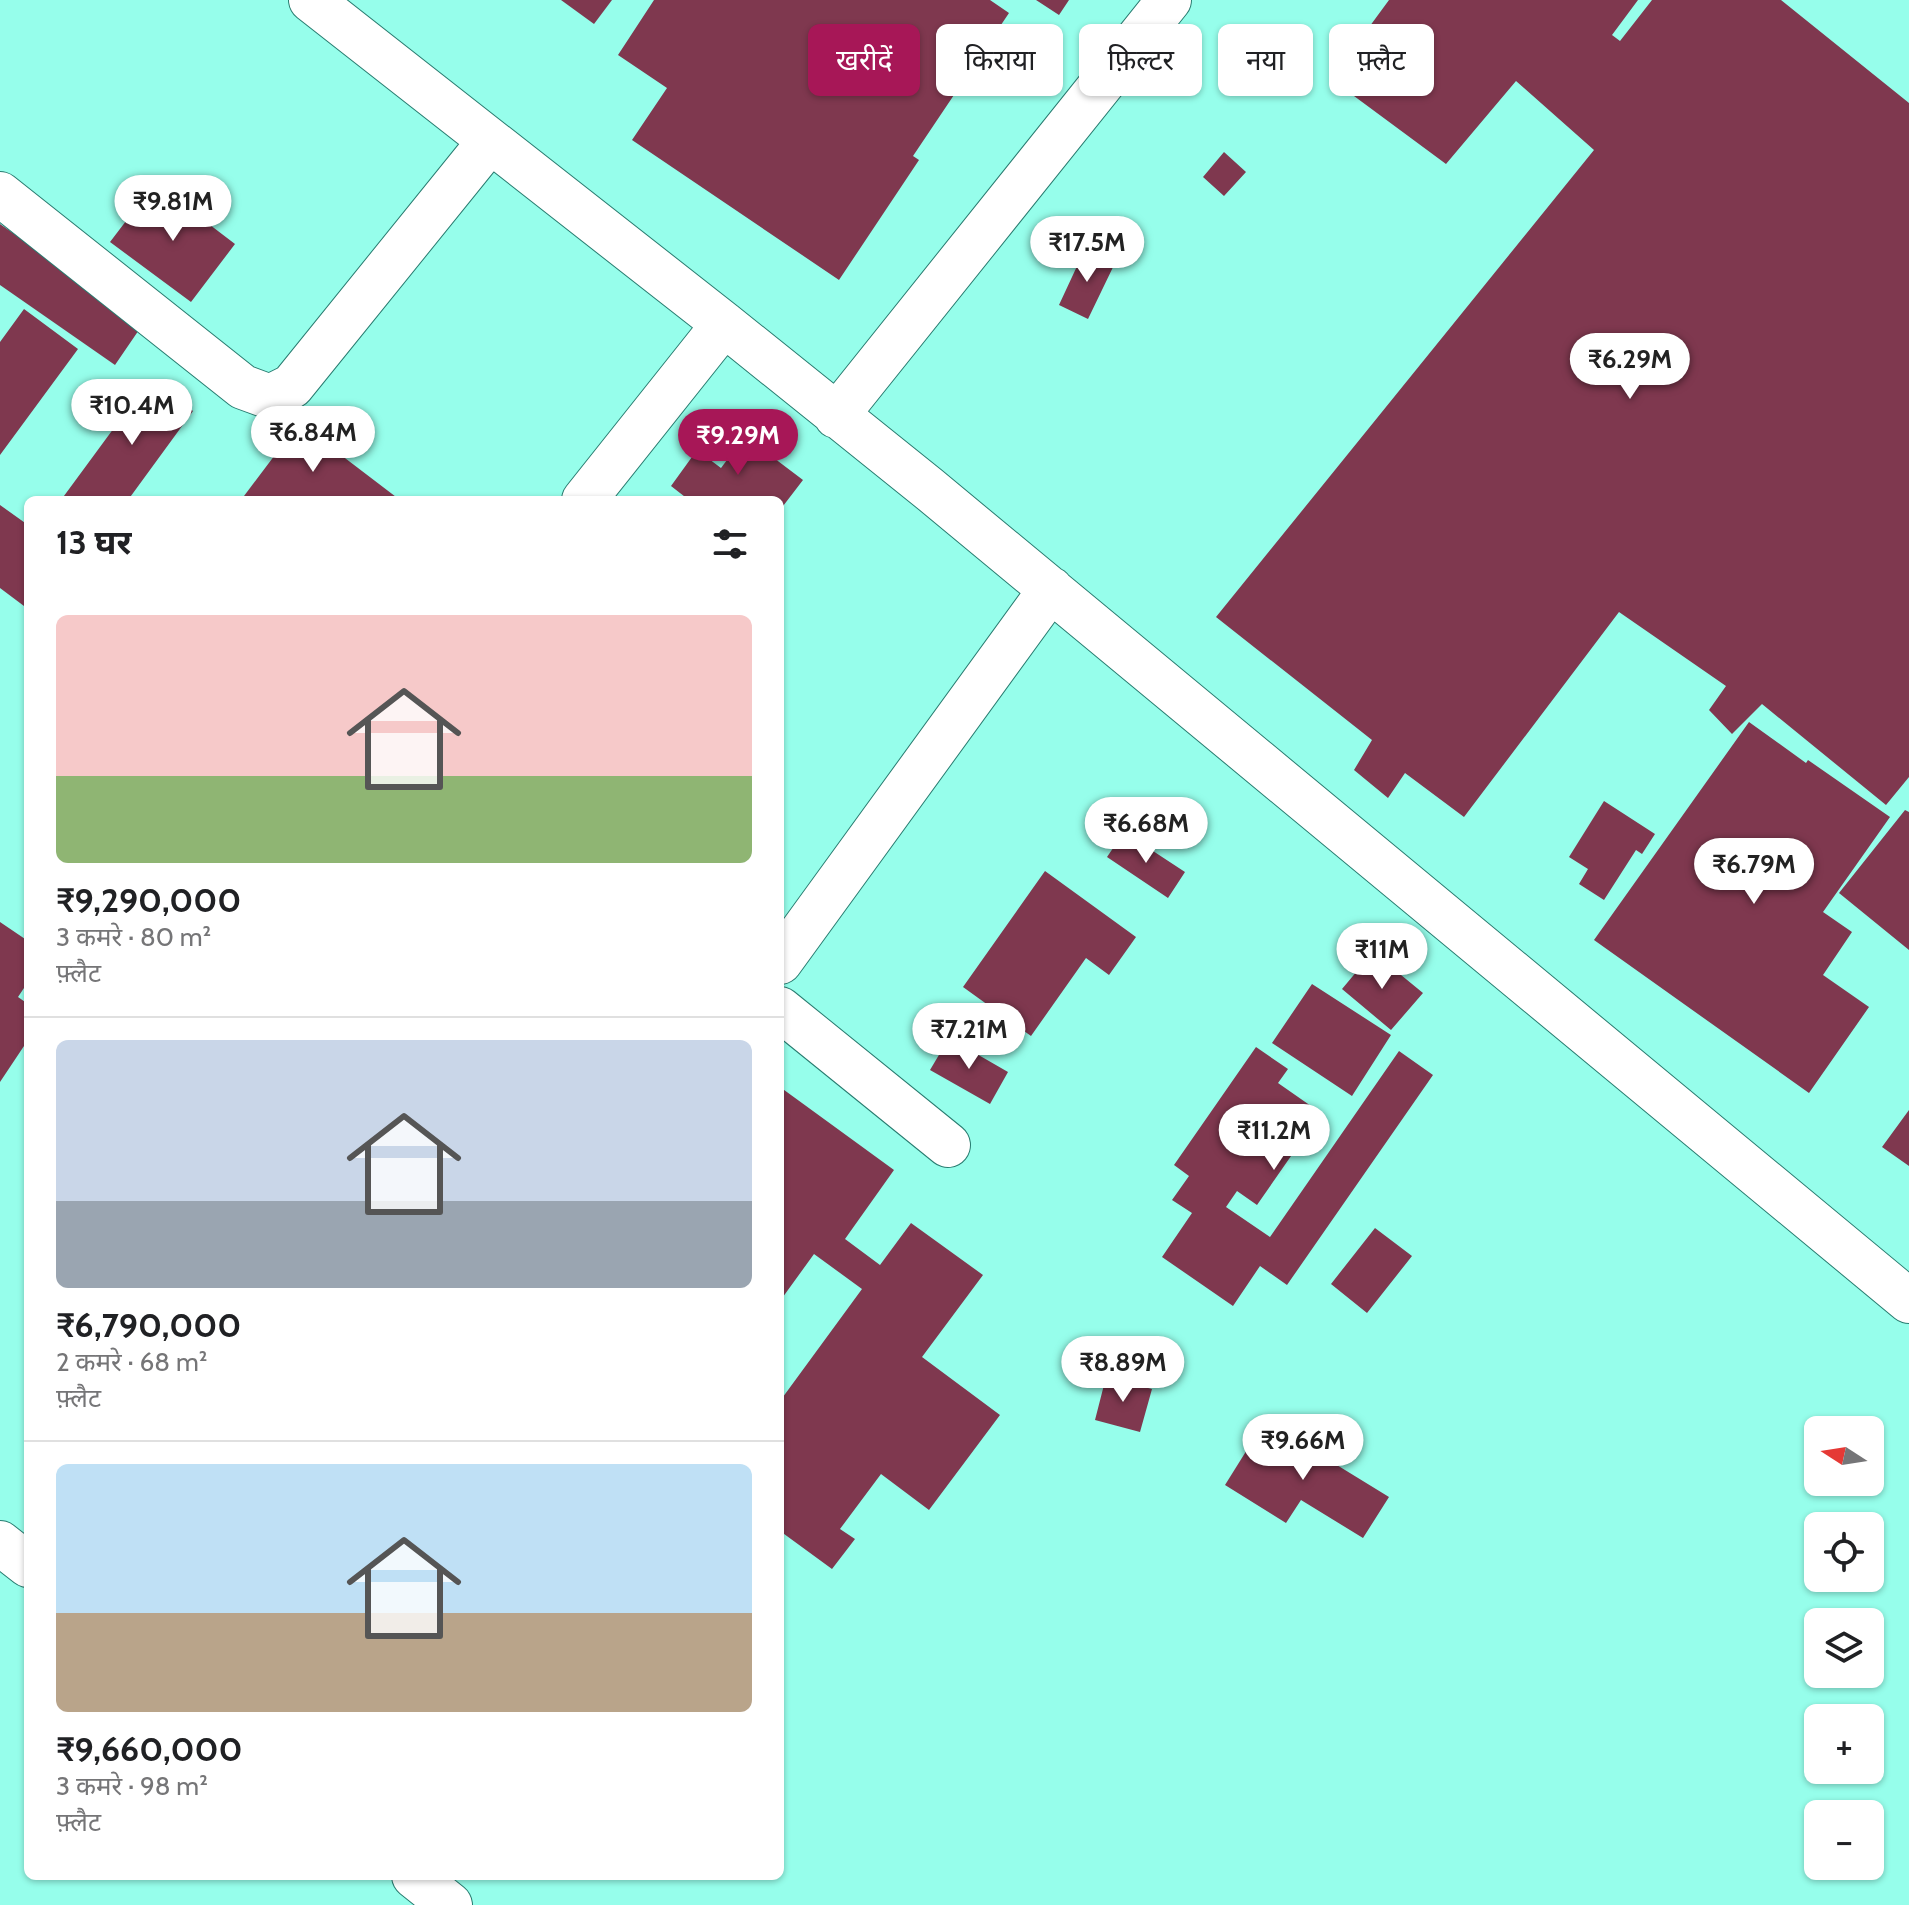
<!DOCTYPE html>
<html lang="hi">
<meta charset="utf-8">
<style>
body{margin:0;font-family:Cabin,"Noto Sans Devanagari",sans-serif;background:#f2f2f2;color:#202124;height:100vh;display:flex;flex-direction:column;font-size:30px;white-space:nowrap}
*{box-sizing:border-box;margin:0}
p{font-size:26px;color:#757577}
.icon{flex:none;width:44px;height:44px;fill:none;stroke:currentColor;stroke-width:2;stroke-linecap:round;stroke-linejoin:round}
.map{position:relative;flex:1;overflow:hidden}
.drawer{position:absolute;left:24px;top:496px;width:760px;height:1384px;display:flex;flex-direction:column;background:#fff;border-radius:12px;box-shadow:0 2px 6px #0004}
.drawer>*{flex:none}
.banner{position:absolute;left:808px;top:24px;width:760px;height:72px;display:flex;gap:16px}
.needle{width:52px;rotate:282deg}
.fabs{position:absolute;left:1804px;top:1416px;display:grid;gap:16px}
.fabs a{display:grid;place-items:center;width:80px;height:80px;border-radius:12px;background:#fff;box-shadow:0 2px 6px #0004;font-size:40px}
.price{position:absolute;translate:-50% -68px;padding:0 18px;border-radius:28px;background:#fff;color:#222;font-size:26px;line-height:52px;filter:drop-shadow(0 2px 4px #0008)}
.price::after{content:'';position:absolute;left:50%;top:48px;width:24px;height:18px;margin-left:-12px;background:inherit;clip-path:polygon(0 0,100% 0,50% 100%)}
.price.on{background:#a71757;color:#fff}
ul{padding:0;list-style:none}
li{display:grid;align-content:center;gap:16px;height:424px;padding:0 32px}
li+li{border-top:2px solid #e0e0e0}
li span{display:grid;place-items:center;height:248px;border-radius:12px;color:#555}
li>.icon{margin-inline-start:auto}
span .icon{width:144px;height:144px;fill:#fffc;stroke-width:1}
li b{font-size:34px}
h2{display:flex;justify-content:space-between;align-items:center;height:96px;padding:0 32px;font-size:34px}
.pill{padding:0 28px;border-radius:12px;background:#fff;box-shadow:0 2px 6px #0004;font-size:28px;line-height:72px}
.pill.on{background:#a71757;color:#fff}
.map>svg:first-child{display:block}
.building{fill:#7f384f}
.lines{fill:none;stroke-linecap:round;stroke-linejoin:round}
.minor-casing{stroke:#297c70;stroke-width:46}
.minor{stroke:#fff;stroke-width:44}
</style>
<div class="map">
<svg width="1909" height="1905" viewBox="0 0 1909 1905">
<rect width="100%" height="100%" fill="#96feeb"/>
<path class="building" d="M561,0H612L594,24Z
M654,0H990L1009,13L913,156L919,160L839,280L632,140L667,88L618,55Z
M1036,0H1069L1059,15Z
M1389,0H1638L1612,35L1620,41L1652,0H1781L1909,103V777L1886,805L1762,704L1732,734L1709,710L1726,686L1619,612L1464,817L1405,773L1388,798L1354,770L1372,740L1216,617L1594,150L1516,81L1446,164L1331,79Z
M1224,152L1246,172L1224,196L1203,177Z
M155,183L235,244L191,302L110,242Z
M0,224L143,324L115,365L0,285Z
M1085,249L1115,263L1088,319L1059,305Z
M24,309L78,349L0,455V342Z
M150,379L193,411L128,500H61Z
M299,423L400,500H241Z
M745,436L803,480L780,510V500H689L671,486L697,450L721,468Z
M0,505L28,525V609L0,588Z
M1749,722L1806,763L1808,760L1890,817L1823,912L1852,932L1823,975L1869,1007L1809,1093L1594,940Z
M1604,801L1655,834L1642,854L1636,850L1604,900L1579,884L1588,869L1569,857Z
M1905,810L1909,812V950L1839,893Z
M1124,832L1185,872L1168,898L1107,857Z
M1045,871L1136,937L1109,975L1086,958L1031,1036L963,987Z
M0,922L28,941V982L18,997L28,1004V1040L0,1082Z
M1373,952L1423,993L1391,1030L1342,989Z
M1312,984L1391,1035L1352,1096L1272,1043Z
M949,1038L1008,1072L990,1104L930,1070Z
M1256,1047L1288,1069L1278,1083L1321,1113L1257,1205L1237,1191L1226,1207L1270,1237L1399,1051L1433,1075L1287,1285L1260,1266L1233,1306L1162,1257L1192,1213L1172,1200L1189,1176L1174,1165Z
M780,1087L894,1170L845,1239L880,1265L911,1223L983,1275L922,1357L1000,1415L929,1510L881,1474L840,1529L855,1539L832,1569L780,1531V1401L862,1289L814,1254L780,1301Z
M1909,1110V1166L1882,1147Z
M1375,1228L1412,1256L1367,1313L1331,1284Z
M1106,1377L1152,1389L1140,1432L1095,1420Z
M1265,1421L1389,1497L1363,1538L1301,1500L1286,1523L1225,1485Z"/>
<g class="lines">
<defs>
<path id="minor" d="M311,0L724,324L928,488L1909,1301
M0,194L243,387L270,397L292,386L490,141
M836,416L1169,0
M584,500L724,324
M780,962L1051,589
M780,1009L948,1145
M0,1543L28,1565
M414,1876L450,1905"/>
</defs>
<use href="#minor" class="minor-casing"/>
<use href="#minor" class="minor"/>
</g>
</svg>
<div class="fabs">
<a><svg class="needle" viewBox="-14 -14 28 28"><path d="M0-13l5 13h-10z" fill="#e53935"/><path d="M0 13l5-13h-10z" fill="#757577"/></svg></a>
<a><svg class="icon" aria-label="locate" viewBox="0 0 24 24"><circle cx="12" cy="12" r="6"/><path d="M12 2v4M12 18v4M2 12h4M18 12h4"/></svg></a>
<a><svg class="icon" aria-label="layers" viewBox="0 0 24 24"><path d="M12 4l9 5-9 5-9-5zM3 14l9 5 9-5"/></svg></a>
<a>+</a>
<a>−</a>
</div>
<b class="price" style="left:173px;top:243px">₹9.81M</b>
<b class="price" style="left:1087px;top:284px">₹17.5M</b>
<b class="price" style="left:1630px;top:401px">₹6.29M</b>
<b class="price" style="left:132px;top:447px">₹10.4M</b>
<b class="price" style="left:313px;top:474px">₹6.84M</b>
<b class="price on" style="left:738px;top:477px">₹9.29M</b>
<b class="price" style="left:1146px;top:865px">₹6.68M</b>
<b class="price" style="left:1754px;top:906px">₹6.79M</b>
<b class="price" style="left:1382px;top:991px">₹11M</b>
<b class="price" style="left:969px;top:1071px">₹7.21M</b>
<b class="price" style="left:1274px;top:1172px">₹11.2M</b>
<b class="price" style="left:1123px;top:1404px">₹8.89M</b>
<b class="price" style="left:1303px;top:1482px">₹9.66M</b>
<div class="banner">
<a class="pill on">खरीदें</a>
<a class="pill">किराया</a>
<a class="pill">फ़िल्टर</a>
<a class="pill">नया</a>
<a class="pill">फ़्लैट</a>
</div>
<section class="drawer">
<h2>13 घर<svg class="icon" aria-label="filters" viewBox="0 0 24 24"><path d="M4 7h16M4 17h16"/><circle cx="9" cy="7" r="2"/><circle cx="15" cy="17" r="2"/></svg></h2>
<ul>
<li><span style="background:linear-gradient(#f6c9c9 65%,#8fb573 0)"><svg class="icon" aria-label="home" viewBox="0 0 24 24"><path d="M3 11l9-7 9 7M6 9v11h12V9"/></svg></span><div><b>₹9,290,000</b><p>3 कमरे · 80 m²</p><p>फ़्लैट</p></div></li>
<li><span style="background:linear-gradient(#c9d6e8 65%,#9aa5b1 0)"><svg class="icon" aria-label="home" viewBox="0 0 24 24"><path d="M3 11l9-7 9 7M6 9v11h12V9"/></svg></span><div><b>₹6,790,000</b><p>2 कमरे · 68 m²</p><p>फ़्लैट</p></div></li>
<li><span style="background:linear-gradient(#bfe0f5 60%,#b9a48a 0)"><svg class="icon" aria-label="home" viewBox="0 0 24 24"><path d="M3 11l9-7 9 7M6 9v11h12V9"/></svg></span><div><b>₹9,660,000</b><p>3 कमरे · 98 m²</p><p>फ़्लैट</p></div></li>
</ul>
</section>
</div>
